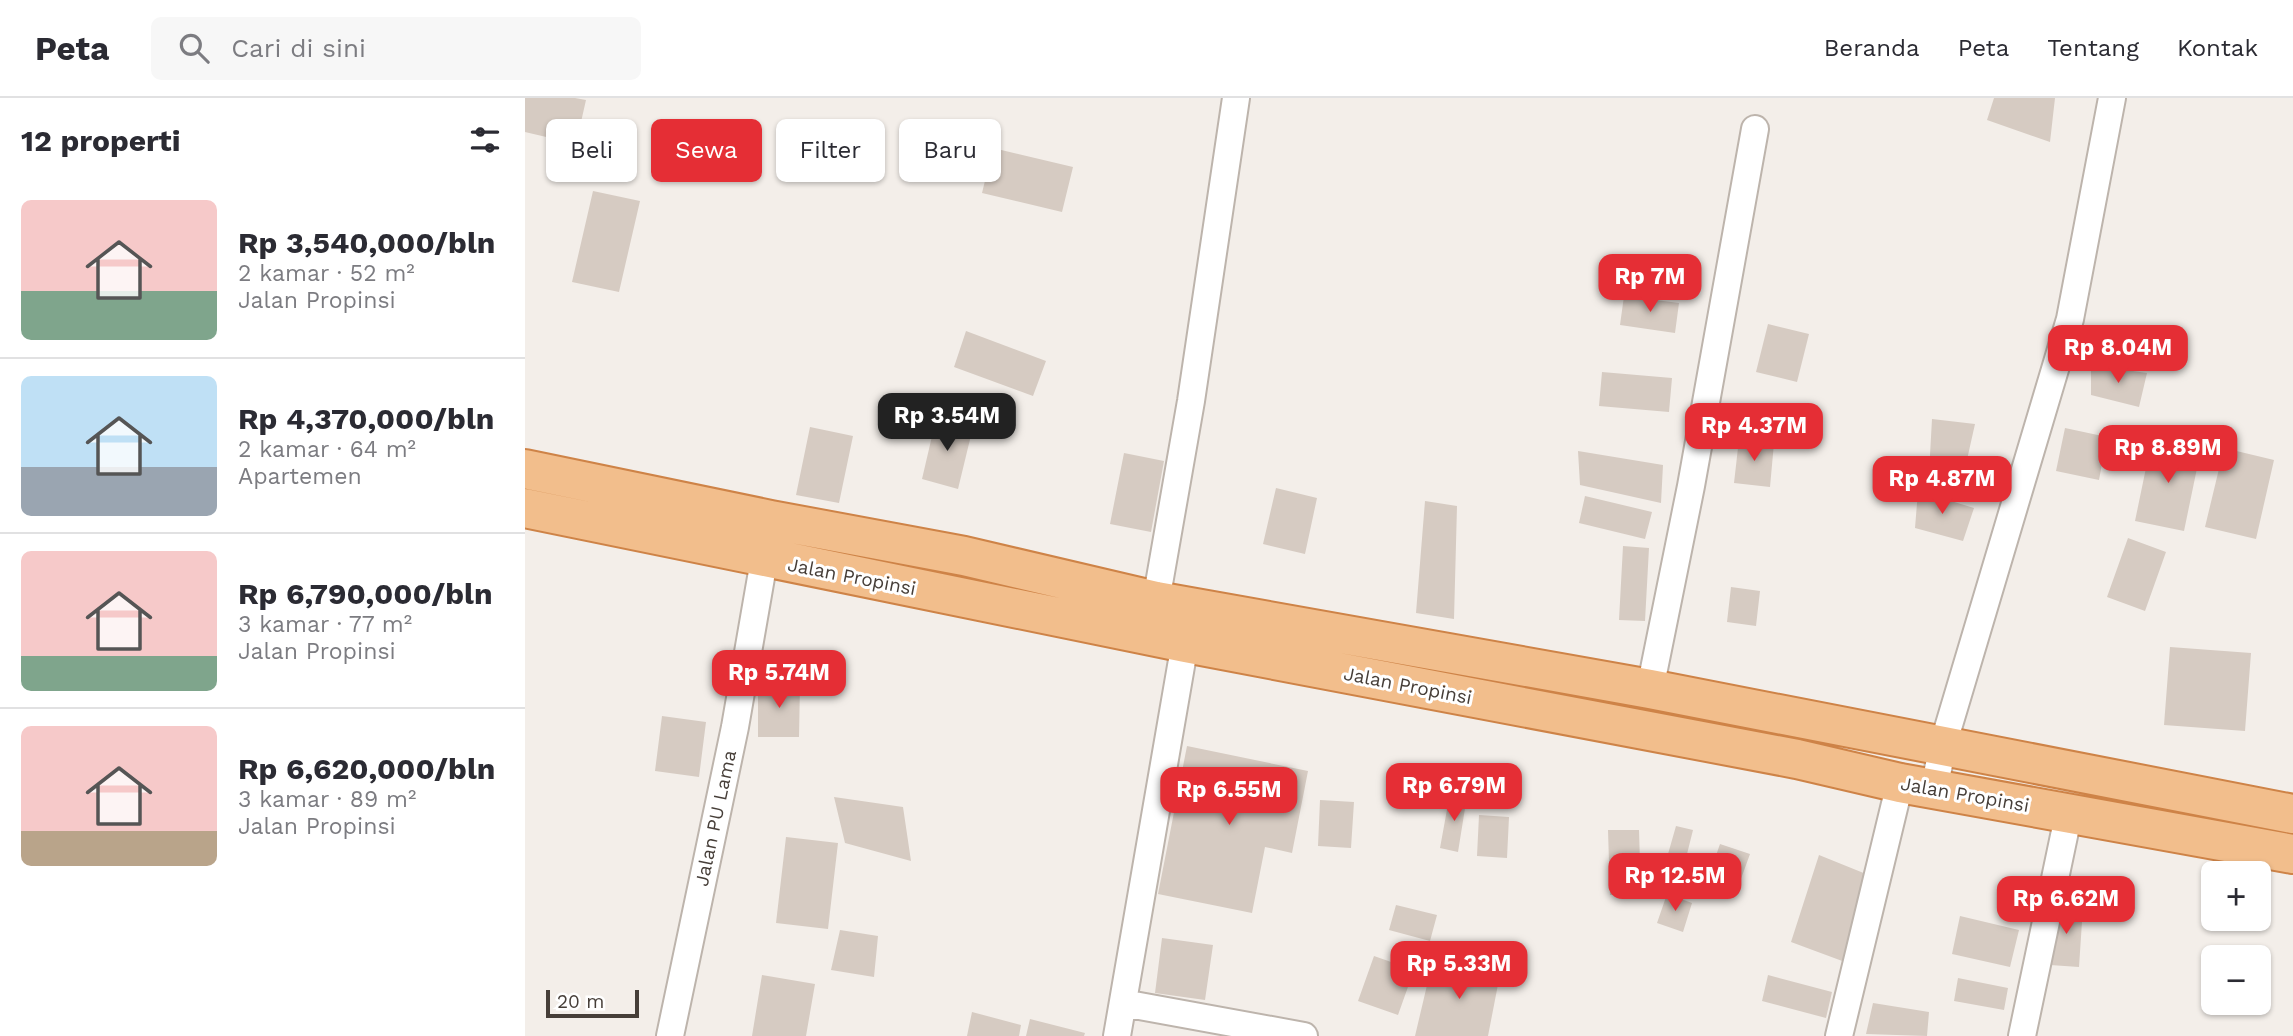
<!DOCTYPE html>
<html lang="id">
<meta charset="utf-8">
<style>
body{margin:0;font-family:"Work Sans",sans-serif;background:#f7f7f7;color:#2b2b33;height:100vh;display:flex;flex-direction:column;font-size:26px;white-space:nowrap}
*{box-sizing:border-box;margin:0}
p{font-size:23px;color:#7c7c81}
.icon{flex:none;width:38px;height:38px;fill:none;stroke:currentColor;stroke-width:2;stroke-linecap:round;stroke-linejoin:round}
.map{position:relative;flex:1;overflow:hidden}
.panel{display:flex;flex-direction:column;background:#fff;width:525px}
.panel>*{flex:none}
.guide{position:absolute;left:21px;top:21px;width:665px;height:63px;display:flex;gap:14px}
.fabs{position:absolute;left:1676px;top:763px;display:grid;gap:14px}
.fabs a{display:grid;place-items:center;width:70px;height:70px;border-radius:10px;background:#fff;box-shadow:0 2px 5px #0004;font-size:35px}
.scale{position:absolute;left:21px;bottom:18px;width:93px;box-sizing:border-box;padding-left:7px;border:4px solid #463e38;border-top:0;font-size:19px;line-height:24px;white-space:nowrap;color:#463e38;-webkit-text-stroke:5px #fff;paint-order:stroke}
.price{position:absolute;translate:-50% -60px;padding:0 16px;border-radius:14px;background:#e52e35;color:#fff;font-size:23px;line-height:46px;filter:drop-shadow(0 2px 4px #0008)}
.price::after{content:'';position:absolute;left:50%;top:42px;width:21px;height:16px;margin-left:-10px;background:inherit;clip-path:polygon(0 0,100% 0,50% 100%)}
.price.selected{background:#222;color:#fff}
ul{padding:0;list-style:none}
li{display:flex;align-items:center;gap:21px;height:175px;padding:0 21px}
li+li{border-top:2px solid #e1e1e2}
li span{display:grid;place-items:center;flex:none;width:196px;height:140px;border-radius:10px;color:#555}
li>.icon{margin-inline-start:auto}
span .icon{width:84px;height:84px;fill:#fffc;stroke-width:1}
li b{font-size:30px}
h2{display:flex;justify-content:space-between;align-items:center;height:84px;padding:0 21px;font-size:30px}
.chip{padding:0 24px;border-radius:10px;background:#fff;box-shadow:0 2px 5px #0004;font-size:24px;line-height:63px}
.chip.selected{background:#e52e35;color:#fff}
header{display:flex;align-items:center;gap:42px;box-sizing:border-box;height:98px;padding:0 35px;background:#fff;border-bottom:2px solid #e1e1e2}
header strong{font-size:33px}
nav{display:flex;gap:38px;margin-inline-start:auto;font-size:24px}
.search{width:490px;height:63px;background:#f7f7f7;display:flex;align-items:center;gap:18px;box-sizing:border-box;padding:0 24px;border-radius:10px;color:#7c7c81;font-size:26px}
main{display:flex;flex:1;min-height:0}
.map>svg:first-child{display:block}
.building{fill:#d6cbc2}
.lines{fill:none;stroke-linecap:round;stroke-linejoin:round}
.minor-casing{stroke:#bdb4ac;stroke-width:30}
.trunk-casing{stroke:#ce8347;stroke-width:42}
.minor{stroke:#fff;stroke-width:26}
.trunk{stroke:#f2be8c;stroke-width:38}
.labels{text-anchor:middle;stroke-width:6;stroke-linejoin:round;paint-order:stroke}
.street-label{font-size:19px;fill:#463e38;stroke:#fff}
</style>
<header>
<strong>Peta</strong>
<div class="search"><svg class="icon" aria-label="search" viewBox="0 0 24 24"><circle cx="10" cy="10" r="6"/><path d="M15 15l6 6"/></svg>Cari di sini</div>
<nav><a>Beranda</a><a>Peta</a><a>Tentang</a><a>Kontak</a></nav>
</header>
<main>
<section class="panel">
<h2>12 properti<svg class="icon" aria-label="filters" viewBox="0 0 24 24"><path d="M4 7h16M4 17h16"/><circle cx="9" cy="7" r="2"/><circle cx="15" cy="17" r="2"/></svg></h2>
<ul>
<li><span style="background:linear-gradient(#f6c9c9 65%,#7fa58c 0)"><svg class="icon" aria-label="home" viewBox="0 0 24 24"><path d="M3 11l9-7 9 7M6 9v11h12V9"/></svg></span><div><b>Rp 3,540,000/bln</b><p>2 kamar · 52 m²</p><p>Jalan Propinsi</p></div></li>
<li><span style="background:linear-gradient(#bfe0f5 65%,#9aa5b1 0)"><svg class="icon" aria-label="home" viewBox="0 0 24 24"><path d="M3 11l9-7 9 7M6 9v11h12V9"/></svg></span><div><b>Rp 4,370,000/bln</b><p>2 kamar · 64 m²</p><p>Apartemen</p></div></li>
<li><span style="background:linear-gradient(#f6c9c9 75%,#7fa58c 0)"><svg class="icon" aria-label="home" viewBox="0 0 24 24"><path d="M3 11l9-7 9 7M6 9v11h12V9"/></svg></span><div><b>Rp 6,790,000/bln</b><p>3 kamar · 77 m²</p><p>Jalan Propinsi</p></div></li>
<li><span style="background:linear-gradient(#f6c9c9 75%,#b9a48a 0)"><svg class="icon" aria-label="home" viewBox="0 0 24 24"><path d="M3 11l9-7 9 7M6 9v11h12V9"/></svg></span><div><b>Rp 6,620,000/bln</b><p>3 kamar · 89 m²</p><p>Jalan Propinsi</p></div></li>
</ul>
</section>
<div class="map">
<svg width="1768" height="938" viewBox="0 0 1768 938">
<rect width="100%" height="100%" fill="#f3eee9"/>
<path class="building" d="M0,0H50L61,2L51,46L0,34Z
M1469,0H1530L1525,44L1462,22Z
M468,50L548,69L537,114L457,95Z
M68,93L115,103L94,194L47,184Z
M1099,198L1154,205L1150,235L1095,227Z
M1243,226L1284,236L1272,284L1231,274Z
M441,233L521,263L508,298L429,269Z
M1566,267L1622,275L1614,309L1566,297Z
M1077,274L1147,280L1144,314L1074,308Z
M411,321L448,329L433,391L397,381Z
M1407,321L1450,326L1437,384L1404,375Z
M285,329L328,338L314,405L271,397Z
M1540,330L1582,339L1574,382L1531,373Z
M1214,341L1249,345L1245,389L1209,385Z
M1627,341L1676,351L1659,433L1610,423Z
M1699,350L1749,362L1731,441L1680,429Z
M1053,353L1138,367L1136,405L1055,387Z
M599,355L639,363L626,434L585,426Z
M751,390L792,400L780,456L738,446Z
M1393,393L1449,410L1438,443L1390,430Z
M1060,398L1127,414L1120,441L1054,425Z
M900,403L932,408L929,521L891,515Z
M1603,440L1641,454L1620,513L1582,499Z
M1098,448L1124,450L1120,523L1094,522Z
M1206,489L1235,493L1231,528L1202,524Z
M1645,549L1726,555L1720,633L1639,627Z
M233,586H275L274,639H233Z
M137,618L181,624L174,679L130,673Z
M662,648L783,673L767,755L740,749L727,815L633,796Z
M925,695L942,698L933,754L915,750Z
M309,699L378,709L386,763L320,745Z
M795,702L829,704L826,750L793,748Z
M954,717L984,719L982,760L952,758Z
M1151,728L1168,732L1159,768L1141,763Z
M1083,732H1114L1116,797H1085Z
M261,739L313,745L303,831L251,825Z
M1195,746L1225,756L1209,800L1180,789Z
M1294,757L1346,778L1328,867L1266,844Z
M1142,796L1167,805L1158,834L1132,825Z
M871,807L912,817L905,843L864,832Z
M1528,807L1558,809L1554,869L1525,867Z
M1435,818L1494,832L1485,869L1427,856Z
M315,832L353,838L349,879L306,872Z
M637,840L688,847L680,902L630,895Z
M849,858L889,872L873,917L833,903Z
M907,866L976,871L963,938H890Z
M237,877L290,886L281,938H227Z
M1243,877L1307,894L1301,920L1237,903Z
M1433,880L1483,890L1479,912L1429,903Z
M1348,905L1404,914L1402,938L1341,936Z
M447,914L496,927L494,938H442Z
M505,921L560,935L559,938H501Z"/>
<g class="lines">
<defs>
<path id="minor" d="M631,503L666,303L711,0
M1125,591L1166,388L1230,31
M1409,691L1418,647L1545,221L1587,0
M598,905L779,938
M145,938L210,629L242,445
M592,938L660,545
M1314,938L1375,685
M1497,938L1544,714"/>
<path id="trunk" d="M0,371L246,422L439,458L631,503L1125,591L1768,716
M0,410L660,545L1272,661L1375,685L1768,756"/>
</defs>
<use href="#minor" class="minor-casing"/>
<use href="#trunk" class="trunk-casing"/>
<use href="#minor" class="minor"/>
<use href="#trunk" class="trunk"/>
</g>
<g class="labels">
<g class="street-label">
<text transform="translate(327 478) rotate(11)" y="7">Jalan Propinsi</text>
<text transform="translate(883 587) rotate(11)" y="7">Jalan Propinsi</text>
<text transform="translate(1440 696) rotate(10)" y="7">Jalan Propinsi</text>
<text transform="translate(190 720) rotate(-78)" y="7">Jalan PU Lama</text>
</g>
</g>
</svg>
<div class="fabs">
<a>+</a>
<a>−</a>
</div>
<div class="scale">20 m</div>
<b class="price" style="left:1125px;top:216px">Rp 7M</b>
<b class="price" style="left:1593px;top:287px">Rp 8.04M</b>
<b class="price selected" style="left:422px;top:355px">Rp 3.54M</b>
<b class="price" style="left:1229px;top:365px">Rp 4.37M</b>
<b class="price" style="left:1643px;top:387px">Rp 8.89M</b>
<b class="price" style="left:1417px;top:418px">Rp 4.87M</b>
<b class="price" style="left:254px;top:612px">Rp 5.74M</b>
<b class="price" style="left:929px;top:725px">Rp 6.79M</b>
<b class="price" style="left:704px;top:729px">Rp 6.55M</b>
<b class="price" style="left:1150px;top:815px">Rp 12.5M</b>
<b class="price" style="left:1541px;top:838px">Rp 6.62M</b>
<b class="price" style="left:934px;top:903px">Rp 5.33M</b>
<div class="guide">
<a class="chip">Beli</a>
<a class="chip selected">Sewa</a>
<a class="chip">Filter</a>
<a class="chip">Baru</a>
</div>
</div>
</main>
